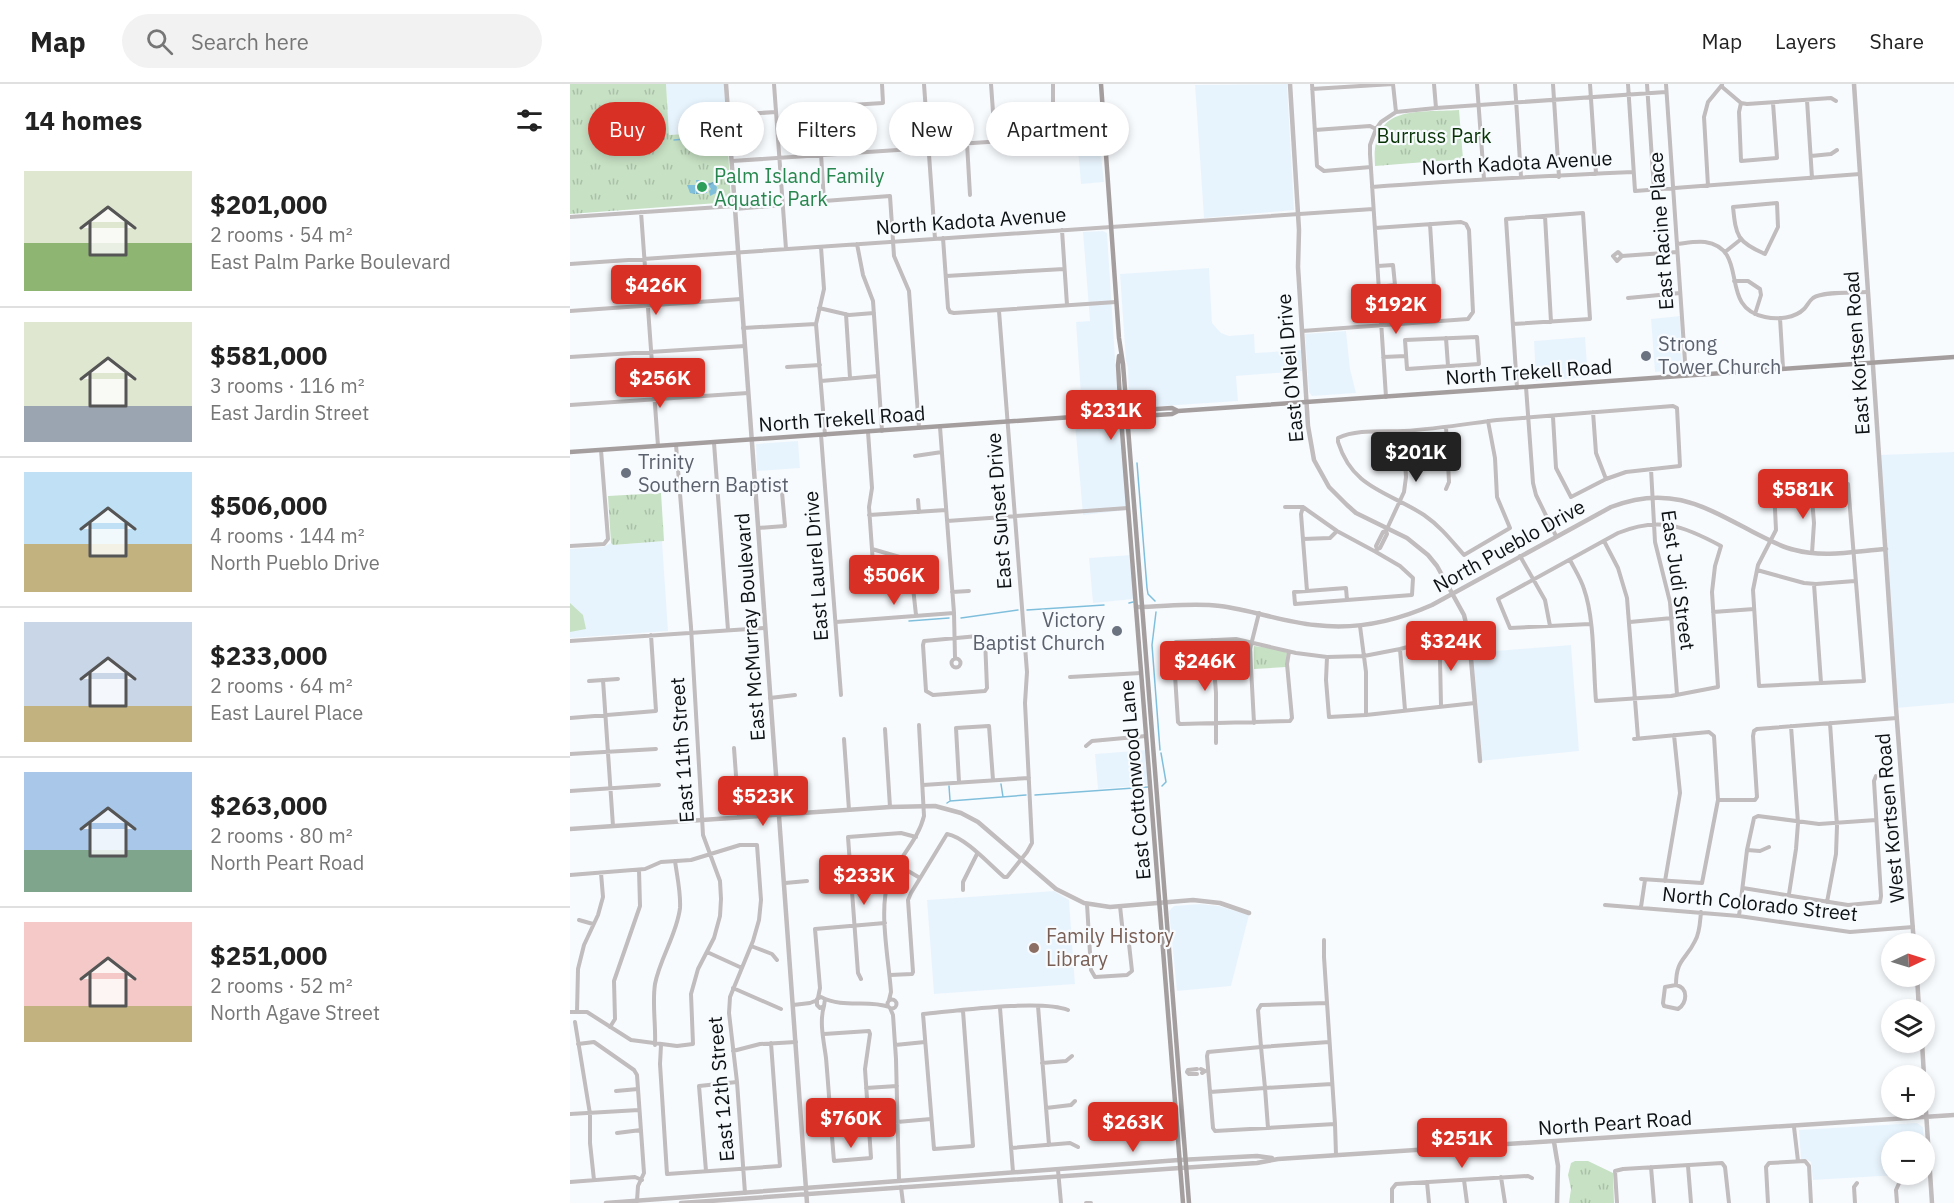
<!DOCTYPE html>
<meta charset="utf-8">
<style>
body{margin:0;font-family:"IBM Plex Sans",sans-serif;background:#f2f2f2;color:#222;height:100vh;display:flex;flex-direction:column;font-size:22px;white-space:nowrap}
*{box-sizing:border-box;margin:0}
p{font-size:20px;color:#767676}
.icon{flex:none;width:33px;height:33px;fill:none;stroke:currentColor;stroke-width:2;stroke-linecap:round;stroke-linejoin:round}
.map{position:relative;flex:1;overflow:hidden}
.side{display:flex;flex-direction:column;background:#fff;width:570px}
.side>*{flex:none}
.top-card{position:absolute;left:18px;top:18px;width:570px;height:54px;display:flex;gap:12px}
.needle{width:39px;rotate:86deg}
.controls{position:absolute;left:1311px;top:849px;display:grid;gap:12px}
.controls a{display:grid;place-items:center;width:54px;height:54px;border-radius:50%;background:#fff;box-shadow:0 3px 9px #0003;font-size:30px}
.price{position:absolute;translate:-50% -51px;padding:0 14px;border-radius:6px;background:#d93025;color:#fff;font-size:20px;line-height:39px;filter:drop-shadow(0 2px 3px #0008)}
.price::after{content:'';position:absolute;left:50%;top:36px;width:18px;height:14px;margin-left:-9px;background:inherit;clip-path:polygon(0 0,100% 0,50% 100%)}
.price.on{background:#222;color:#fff}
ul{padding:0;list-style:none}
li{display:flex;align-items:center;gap:18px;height:150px;padding:0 24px}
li+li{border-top:2px solid #e0e0e0}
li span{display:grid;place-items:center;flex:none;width:168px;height:120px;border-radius:0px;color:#555}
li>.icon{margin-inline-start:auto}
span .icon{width:72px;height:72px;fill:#fffc;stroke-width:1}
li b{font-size:26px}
h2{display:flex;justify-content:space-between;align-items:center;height:72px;padding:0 24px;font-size:26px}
.chip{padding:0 21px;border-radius:27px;background:#fff;box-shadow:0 3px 9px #0003;font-size:21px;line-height:54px}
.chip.on{background:#d93025;color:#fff}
header{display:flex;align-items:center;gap:36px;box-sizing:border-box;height:84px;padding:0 30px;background:#fff;border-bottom:2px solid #e0e0e0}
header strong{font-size:28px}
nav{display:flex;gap:33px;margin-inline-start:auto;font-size:21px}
.search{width:420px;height:54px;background:#f2f2f2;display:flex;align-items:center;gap:15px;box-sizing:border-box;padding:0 21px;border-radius:33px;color:#767676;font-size:22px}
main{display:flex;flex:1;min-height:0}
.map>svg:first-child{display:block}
.built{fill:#e8f4fd}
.grass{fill:#c7e1c4}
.park{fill:url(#park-tufts)}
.water{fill:url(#water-waves)}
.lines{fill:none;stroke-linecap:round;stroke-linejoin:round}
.stream{stroke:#80bfdc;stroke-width:1.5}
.minor{stroke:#c1bcbd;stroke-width:4}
.tertiary{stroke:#c1bcbd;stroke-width:4.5}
.secondary{stroke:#a59e9f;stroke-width:4.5}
.leisure-dot{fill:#2e9e5b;stroke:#f8fbfe;stroke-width:2}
.worship-dot{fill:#6b7280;stroke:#f8fbfe;stroke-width:2}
.education-dot{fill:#8d6e63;stroke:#f8fbfe;stroke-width:2}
.labels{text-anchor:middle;stroke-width:4.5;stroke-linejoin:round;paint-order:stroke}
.park-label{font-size:20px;fill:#083305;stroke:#f8fbfe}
.street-label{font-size:20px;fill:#0e1113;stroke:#f8fbfe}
.leisure-label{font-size:20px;fill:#27864d;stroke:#f8fbfe;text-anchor:start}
.worship-label{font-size:20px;fill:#5b616d;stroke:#f8fbfe;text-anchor:start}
.education-label{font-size:20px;fill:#785e54;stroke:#f8fbfe;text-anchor:start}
</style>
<header>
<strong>Map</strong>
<div class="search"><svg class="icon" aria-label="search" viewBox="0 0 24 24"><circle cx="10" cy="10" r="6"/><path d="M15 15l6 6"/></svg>Search here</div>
<nav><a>Map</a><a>Layers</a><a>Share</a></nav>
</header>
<main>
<section class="side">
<h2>14 homes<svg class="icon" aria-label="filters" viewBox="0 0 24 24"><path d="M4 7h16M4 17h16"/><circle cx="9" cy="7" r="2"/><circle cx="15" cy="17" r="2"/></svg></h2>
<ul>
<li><span style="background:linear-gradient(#dfe7d0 60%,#8fb573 0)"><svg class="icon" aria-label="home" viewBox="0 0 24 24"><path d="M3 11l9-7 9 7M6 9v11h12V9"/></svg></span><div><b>$201,000</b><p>2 rooms · 54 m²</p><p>East Palm Parke Boulevard</p></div></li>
<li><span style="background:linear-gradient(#dfe7d0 70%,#9aa5b1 0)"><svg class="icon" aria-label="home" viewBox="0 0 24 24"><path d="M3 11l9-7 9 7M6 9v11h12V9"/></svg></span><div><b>$581,000</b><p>3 rooms · 116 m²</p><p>East Jardin Street</p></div></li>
<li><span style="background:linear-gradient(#bfe0f5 60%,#c2b280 0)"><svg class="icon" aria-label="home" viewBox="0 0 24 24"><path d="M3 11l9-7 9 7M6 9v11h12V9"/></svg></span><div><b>$506,000</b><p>4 rooms · 144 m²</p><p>North Pueblo Drive</p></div></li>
<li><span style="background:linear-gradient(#c9d6e8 70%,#c2b280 0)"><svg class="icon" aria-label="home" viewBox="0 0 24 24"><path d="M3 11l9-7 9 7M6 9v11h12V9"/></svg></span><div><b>$233,000</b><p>2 rooms · 64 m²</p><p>East Laurel Place</p></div></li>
<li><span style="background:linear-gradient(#a9c7e8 65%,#7fa58c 0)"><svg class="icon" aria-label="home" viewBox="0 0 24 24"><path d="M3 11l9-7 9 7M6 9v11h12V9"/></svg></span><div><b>$263,000</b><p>2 rooms · 80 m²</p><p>North Peart Road</p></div></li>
<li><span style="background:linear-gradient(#f6c9c9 70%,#c2b280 0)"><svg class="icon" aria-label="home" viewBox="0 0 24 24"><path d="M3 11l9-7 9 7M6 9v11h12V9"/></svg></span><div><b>$251,000</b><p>2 rooms · 52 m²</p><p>North Agave Street</p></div></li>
</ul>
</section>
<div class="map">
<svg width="1384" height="1119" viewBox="0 0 1384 1119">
<defs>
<pattern id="park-tufts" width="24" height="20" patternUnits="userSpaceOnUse" patternTransform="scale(1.5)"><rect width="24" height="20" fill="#c7e1c4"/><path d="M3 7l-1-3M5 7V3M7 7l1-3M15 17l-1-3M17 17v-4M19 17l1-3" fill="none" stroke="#aac0a8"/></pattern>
<pattern id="water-waves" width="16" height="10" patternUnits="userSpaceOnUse" patternTransform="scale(1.5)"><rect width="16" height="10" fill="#80bfdc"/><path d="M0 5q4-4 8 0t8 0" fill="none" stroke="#6da3bc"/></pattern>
</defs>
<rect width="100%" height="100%" fill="#f8fbfe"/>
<path class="built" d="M96,0H154L157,47L99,51Z
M717,0L724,126L634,134L625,1Z
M529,52L534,98L511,100L507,53Z
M533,147L537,149L548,320L544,326L512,327L506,238L520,237L513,148Z
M639,184L642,239L651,249L659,252L684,250L685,269L731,266L732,287L666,292L668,317L563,324L559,319L558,283L556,277L550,190Z
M1110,232L1112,285L1085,288L1081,235Z
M776,247L780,285L786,309L742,312L739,308L735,250Z
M1015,253L1018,293L966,297L964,257Z
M544,336L550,340L557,426L513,431L505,339Z
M228,357L230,384L187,387L186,360Z
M1384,368V619L1326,624L1310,371Z
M92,457L98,547L0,554V465L33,463L41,459L44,461Z
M561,471L564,515L523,519L519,474Z
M1001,561L1009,667L910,677L901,569Z
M576,666L579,701L528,705L525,670Z
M484,807L499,816L505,900L364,910L357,816Z
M630,820L649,822L679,831L661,902L607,907L599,827L604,822Z
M1347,1039L1353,1043L1354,1058H1322V1090L1328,1091L1243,1096L1241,1078L1236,1075H1231L1229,1046Z"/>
<path class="grass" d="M0,519L13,531L16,545L0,548Z"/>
<path class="park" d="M0,0H96L99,51L157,47L161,118L0,130Z
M889,26L893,75L805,82C801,20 843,29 889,26Z
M91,409L94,457L43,461L41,459L38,412Z
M684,562L709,565L717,569L716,583L684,585Z
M1005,1077H1018L1043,1089L1044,1119H999L1001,1105L998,1091L1001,1079Z"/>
<path class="water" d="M126,96H132L133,101L143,98L147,103L146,109L140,112L139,107L141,105L139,102L137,103V109L126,110V103L125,110L120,109L117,101H127Z"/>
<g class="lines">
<path class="stream" d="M104,56L137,53
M567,379L577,504L578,510L585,517
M559,519L563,518
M457,526L534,521
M586,528L582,561L590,666
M391,534L448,526
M339,537L379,534
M591,669L596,698L592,702
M431,700L433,713
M379,702L380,716
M465,711L578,703
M377,719L380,717L456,711"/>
<path class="minor" d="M204,0L216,165
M312,0L313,19L248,23L254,117L320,112L324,172L339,207L349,344
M354,0L365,155
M421,0L424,42L428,45L479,42L484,40L486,36L483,22V0
M742,0L747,82L754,87L801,83
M823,0L826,28
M864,0L866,24
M907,0L914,95
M945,0L951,93
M983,0L989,93
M1020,0L1026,90
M1058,0L1065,107L1290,90
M1077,0L1084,106
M1096,0L1116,292
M1151,2L1171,19L1177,20L1261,14L1266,17
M742,5L823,0
M1237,16L1242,94
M1171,19L1169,28L1171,77L1207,74L1203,19
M158,31L206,28
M745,46L800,42L806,45
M397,59L400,111
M358,62L535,50
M1241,72L1261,70L1267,66
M162,77L358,64
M1138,102L1134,33L1138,18L1152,1
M802,103C889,96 976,92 1063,88
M1207,119L1208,143L1195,170C1167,158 1166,152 1163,123Z
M165,125L213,121
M71,128L88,362
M975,132L981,238
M0,133L165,122
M860,140L866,236
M492,146L497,221
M373,154L378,224L380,228L384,229L546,218
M287,160L293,191L303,217L312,347
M1107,160C1116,159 1126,157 1135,158C1181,165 1147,224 1195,233C1208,236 1225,234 1234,225C1237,222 1239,217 1243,214C1253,207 1284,209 1297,208
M251,163L254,205L246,240L255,351
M1155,168L1170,156
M1052,172L1048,168L1043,172L1047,177L1052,172L1107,168
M0,180L803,125
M808,182L823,181L825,201L808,203
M376,192L494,185
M1164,197H1178L1190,205L1191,211L1185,230
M1058,214L1110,209
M249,224L279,231L304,229
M0,227L171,215
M276,230L280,294
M1210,234L1213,284
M943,240L1020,235L1013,129L936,135L947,304
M173,244L246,240
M732,247L898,235L903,228L899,146L896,140L891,138L805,144
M907,253L909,280L837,285L835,256Z
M876,254L878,282
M0,273L175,262
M813,273L836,272
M217,283L250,281
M251,297L308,292
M956,303L963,399L966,411L986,452
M816,313L800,70V61L806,45L811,38L826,28L866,24L1096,8
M0,321L178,309
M1023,328L1026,369L1036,395
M918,337L925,374L927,413L940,444L894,471C881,456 870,442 854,431C817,407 783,405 768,358V354C787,345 813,348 834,347C865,345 896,340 927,336L1103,322L1107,324L1110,382L1056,388L1036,395L1001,413L986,384L983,333
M370,343L384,529L385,574
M876,343L879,398L876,405
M298,348L302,404L299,423L304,494
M251,351L271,611
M144,359L158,546
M345,372L372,368
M1081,385L1085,458L1100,518L1107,610
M1278,400L1294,597L1189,602L1183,506L1188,481L1206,446L1204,404Z
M1241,402L1244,439L1242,469
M348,416L349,428
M715,423H733
M299,431L376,426
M377,437L558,424
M188,444L215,442L211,397
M816,447L813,448L806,462L807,465L810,464L817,450L816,447L834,408L836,393L833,347
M733,455L760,454L767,447
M1034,457L1048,484L1057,514L1068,654
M0,462L34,460L38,455L31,366
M302,465L340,476L346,531
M950,472L975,516L980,542
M1000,476C1005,486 1011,495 1014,505C1025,536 1023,584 1026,617L1101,612L1148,603L1142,508L1145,482L1151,462C1114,442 1089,432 1048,449L928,515L940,544L1020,540
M1187,486L1234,499L1246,500L1285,497
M1244,500L1251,599
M737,507L731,430L733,423L767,447L806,468
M382,508L399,507
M777,516L776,504L724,508L725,520L842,511L843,494L830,482L806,468L807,465
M1143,528L1184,525
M266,538L384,529
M1060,538L1102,534
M790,542L796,588V631
M408,552L415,555L417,604L415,607L363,611L356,607L353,561L354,557Z
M642,556L646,609V659
M0,557L195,544
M830,565L835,626
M719,568L717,580L722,634L720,637L610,640L608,638L603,560L606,558L666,555L726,569L757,573L794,572L830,565L865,556L867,557L870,575L871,622
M757,573L756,596L759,633L796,631L905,619
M381.5 579a4.5 4.5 0 1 1 9 0a4.5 4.5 0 1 1-9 0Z
M500,593L571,589
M33,596L43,742
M19,597L48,595
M200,614L225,611
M0,634L86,627L81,551
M684,639L680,565L689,529
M315,645L320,723
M274,655L279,726
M1064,655L1139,648L1144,652L1148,716L1132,799L1071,795
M516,662L522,657L576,652
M164,664L169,733
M0,670L86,665
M389,698L386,644L419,642L423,696
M353,701L459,694
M208,706L229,705
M0,707L89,701
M1148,716H1185L1187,713L1183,652L1184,647L1187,645L1327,634
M1177,766L1190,767L1199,763
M328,781L350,794
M0,791L75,785L91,778L121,776L170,761H187L191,816L189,836L183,857L160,913L159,929L167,998L175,1109
M1095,797L1110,709L1104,651
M215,799L237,797
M1173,804L1278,821L1310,818L1311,812L1304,697L1306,692
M393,806V798L407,770
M1219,810L1226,765L1228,739L1221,642
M1257,818L1266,770L1267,742L1260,639
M517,820L521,886L525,893L557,891L562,887L559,860L553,850L550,822
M1035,821L1169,832L1280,848L1343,843
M1071,823L1075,796
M1169,832L1177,766L1184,734L1188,732L1249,740L1306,736
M9,836L23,840
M181,862L202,870L207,876
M137,868L172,884
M320,891L342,890L343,888L338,816L341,809L377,750C395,753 420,781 434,793H437L457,768L462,759L455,619L457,588L429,227
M291,895L288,889L278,753L331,749L346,753
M1106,901L1095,903L1093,919L1094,922L1108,925C1117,919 1119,904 1106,901C1106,875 1116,876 1125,857C1130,849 1130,837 1131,828
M163,904L211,925
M248,914L250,904L245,845L315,839
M255,915L254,922L250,924L247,921V915L251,913C274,925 298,915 319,923
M317.5 920a4.5 4.5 0 1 1 9 0a4.5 4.5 0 1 1-9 0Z
M319,916L321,908C319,878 308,823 319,797C328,774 348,757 354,732L349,641
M757,919L691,921L688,926L691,963L759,958
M223,921L240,919L245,917
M468,922L479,1061
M320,924L323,931L326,975L329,1097
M430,924L443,1088
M393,927L403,1062L364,1065L353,930C385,927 471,915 498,926
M0,928H17L61,956L107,962L123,960L121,910L128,885L144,854L150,832L151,815L150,797L133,751L121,543L106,361
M7,928L8,885L14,861L28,831L33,813L31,789
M5,938L20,1030V1059L24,1096
M40,943L45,935L44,897L70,822L69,786
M254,950L299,947L300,950L295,985L301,1074L264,1077C261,1043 259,1008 256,974C254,958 249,938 254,922
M8,960L24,958L64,986L67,991L74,1089L68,1102L67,1117
M85,961C86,940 82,920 85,900C90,874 107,850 110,824C111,809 107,792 105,777
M91,961L90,980L97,1090L210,1082L201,959
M325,961L355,958
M691,963L695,1004L640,1008L637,972L638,968Z
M163,967L190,960L226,958
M472,979L496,977L502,972
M631,985L635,987L632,989
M619,990L617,988L618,986L627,985
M619,990H627
M296,1004L327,1002
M46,1007L68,1005
M640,1008L643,1044L645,1047L765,1040L754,873V856
M476,1024L501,1021L505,1017
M0,1030L69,1026
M327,1038L361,1035
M765,1040L766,1071
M1224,1043L1228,1077
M698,1044L695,1004L762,1000
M47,1049L71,1046
M441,1064L500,1059L508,1063
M1118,1082L1121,1119
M1081,1083L1084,1119
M488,1086L491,1119
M136,1087L129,1002L167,998
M931,1093L935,1119
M894,1096L897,1119
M0,1098L65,1093L72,1096
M857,1098L859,1119
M331,1103L333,1119
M516,1119H521
M822,1119V1105L826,1100L958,1092L962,1094
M1047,1119L1045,1087L1053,1085L1152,1079L1155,1083L1159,1119
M1198,1119L1196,1083L1199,1079L1235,1077L1239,1082L1241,1119
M1285,1119L1284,1103L1287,1099
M1327,1119L1326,1106L1330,1097"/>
<path class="tertiary" d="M156,0L237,1119
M720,0L729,146L728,183L738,342L744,376L759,403L777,421L786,429L837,454L858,471L867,482L894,531L899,552L910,677
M1284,0L1326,624L1344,860
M566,523C594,523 622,518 650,522C682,526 713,538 745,541C785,546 826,537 862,521L1041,423C1101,400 1135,423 1187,450C1199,456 1211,463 1225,466C1254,474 1287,467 1316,465
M0,745L320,723L365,722L391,729L408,738L486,805L514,819L540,823L623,816L650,819L679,829
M1347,892L1349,926
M1352,958L1354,992
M1354,997L1362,1119
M984,1058L988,1082L987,1119
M36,1119L609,1076L687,1072L702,1074
M111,1119L610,1084L687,1079L708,1075L1384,1031"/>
<path class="secondary" d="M531,0L549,254L553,280L619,1119
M549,272L548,281L551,334L613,1119
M554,327L602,324L608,327
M545,331L551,334L557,333L602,330L608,327L1384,273
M0,368L546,330"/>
</g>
<circle class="leisure-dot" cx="132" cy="103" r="6"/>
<g class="worship-dot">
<circle cx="1076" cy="272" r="6"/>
<circle cx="56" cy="389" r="6"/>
<circle cx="547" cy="547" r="6"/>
</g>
<circle class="education-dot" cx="464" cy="864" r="6"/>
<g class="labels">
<g class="park-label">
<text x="864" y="59">Burruss Park</text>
</g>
<g class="street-label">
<text transform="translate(947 79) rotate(-3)" y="7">North Kadota Avenue</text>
<text transform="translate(401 137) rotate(-4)" y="7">North Kadota Avenue</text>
<text transform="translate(1091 147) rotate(-94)" y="7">East Racine Place</text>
<text transform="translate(1287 269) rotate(-94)" y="7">East Kortsen Road</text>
<text transform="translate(720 284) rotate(-95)" y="7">East O'Neil Drive</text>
<text transform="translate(959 288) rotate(-4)" y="7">North Trekell Road</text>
<text transform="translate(272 335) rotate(-4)" y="7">North Trekell Road</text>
<text transform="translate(429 427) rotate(-94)" y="7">East Sunset Drive</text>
<text transform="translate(939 462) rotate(-29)" y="7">North Pueblo Drive</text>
<text transform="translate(246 482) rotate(-94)" y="7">East Laurel Drive</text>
<text transform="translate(1108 496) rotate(82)" y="7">East Judi Street</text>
<text transform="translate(180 543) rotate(-94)" y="7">East McMurray Boulevard</text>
<text transform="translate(112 666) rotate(-94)" y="7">East 11th Street</text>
<text transform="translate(565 696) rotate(-95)" y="7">East Cottonwood Lane</text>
<text transform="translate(1320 734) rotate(-95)" y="7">West Kortsen Road</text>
<text transform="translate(1190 820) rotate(6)" y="7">North Colorado Street</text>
<text transform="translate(151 1005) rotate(-95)" y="7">East 12th Street</text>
<text transform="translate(1045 1039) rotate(-4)" y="7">North Peart Road</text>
</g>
<g class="leisure-label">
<text x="144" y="99">Palm Island Family<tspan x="144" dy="23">Aquatic Park</tspan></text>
</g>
<g class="worship-label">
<text x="1088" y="267">Strong<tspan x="1088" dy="23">Tower Church</tspan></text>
<text x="68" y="385">Trinity<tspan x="68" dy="23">Southern Baptist</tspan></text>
<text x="535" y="543" text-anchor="end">Victory<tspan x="535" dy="23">Baptist Church</tspan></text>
</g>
<g class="education-label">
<text x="476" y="859">Family History<tspan x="476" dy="23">Library</tspan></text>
</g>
</g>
</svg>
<div class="controls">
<a><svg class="needle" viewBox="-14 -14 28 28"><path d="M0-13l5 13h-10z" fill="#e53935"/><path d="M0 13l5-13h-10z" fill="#767676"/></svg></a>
<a><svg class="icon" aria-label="layers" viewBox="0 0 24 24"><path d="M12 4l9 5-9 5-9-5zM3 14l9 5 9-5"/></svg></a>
<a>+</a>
<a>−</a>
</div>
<b class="price" style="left:86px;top:232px">$426K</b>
<b class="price" style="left:826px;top:251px">$192K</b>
<b class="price" style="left:90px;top:325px">$256K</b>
<b class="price" style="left:541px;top:357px">$231K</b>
<b class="price on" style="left:846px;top:399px">$201K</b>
<b class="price" style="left:1233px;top:436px">$581K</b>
<b class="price" style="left:324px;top:522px">$506K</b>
<b class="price" style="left:881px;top:588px">$324K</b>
<b class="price" style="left:635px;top:608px">$246K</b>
<b class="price" style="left:193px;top:743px">$523K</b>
<b class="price" style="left:294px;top:822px">$233K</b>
<b class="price" style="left:281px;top:1065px">$760K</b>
<b class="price" style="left:563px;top:1069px">$263K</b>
<b class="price" style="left:892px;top:1085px">$251K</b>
<div class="top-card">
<a class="chip on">Buy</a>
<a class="chip">Rent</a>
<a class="chip">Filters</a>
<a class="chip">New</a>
<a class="chip">Apartment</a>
</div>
</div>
</main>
